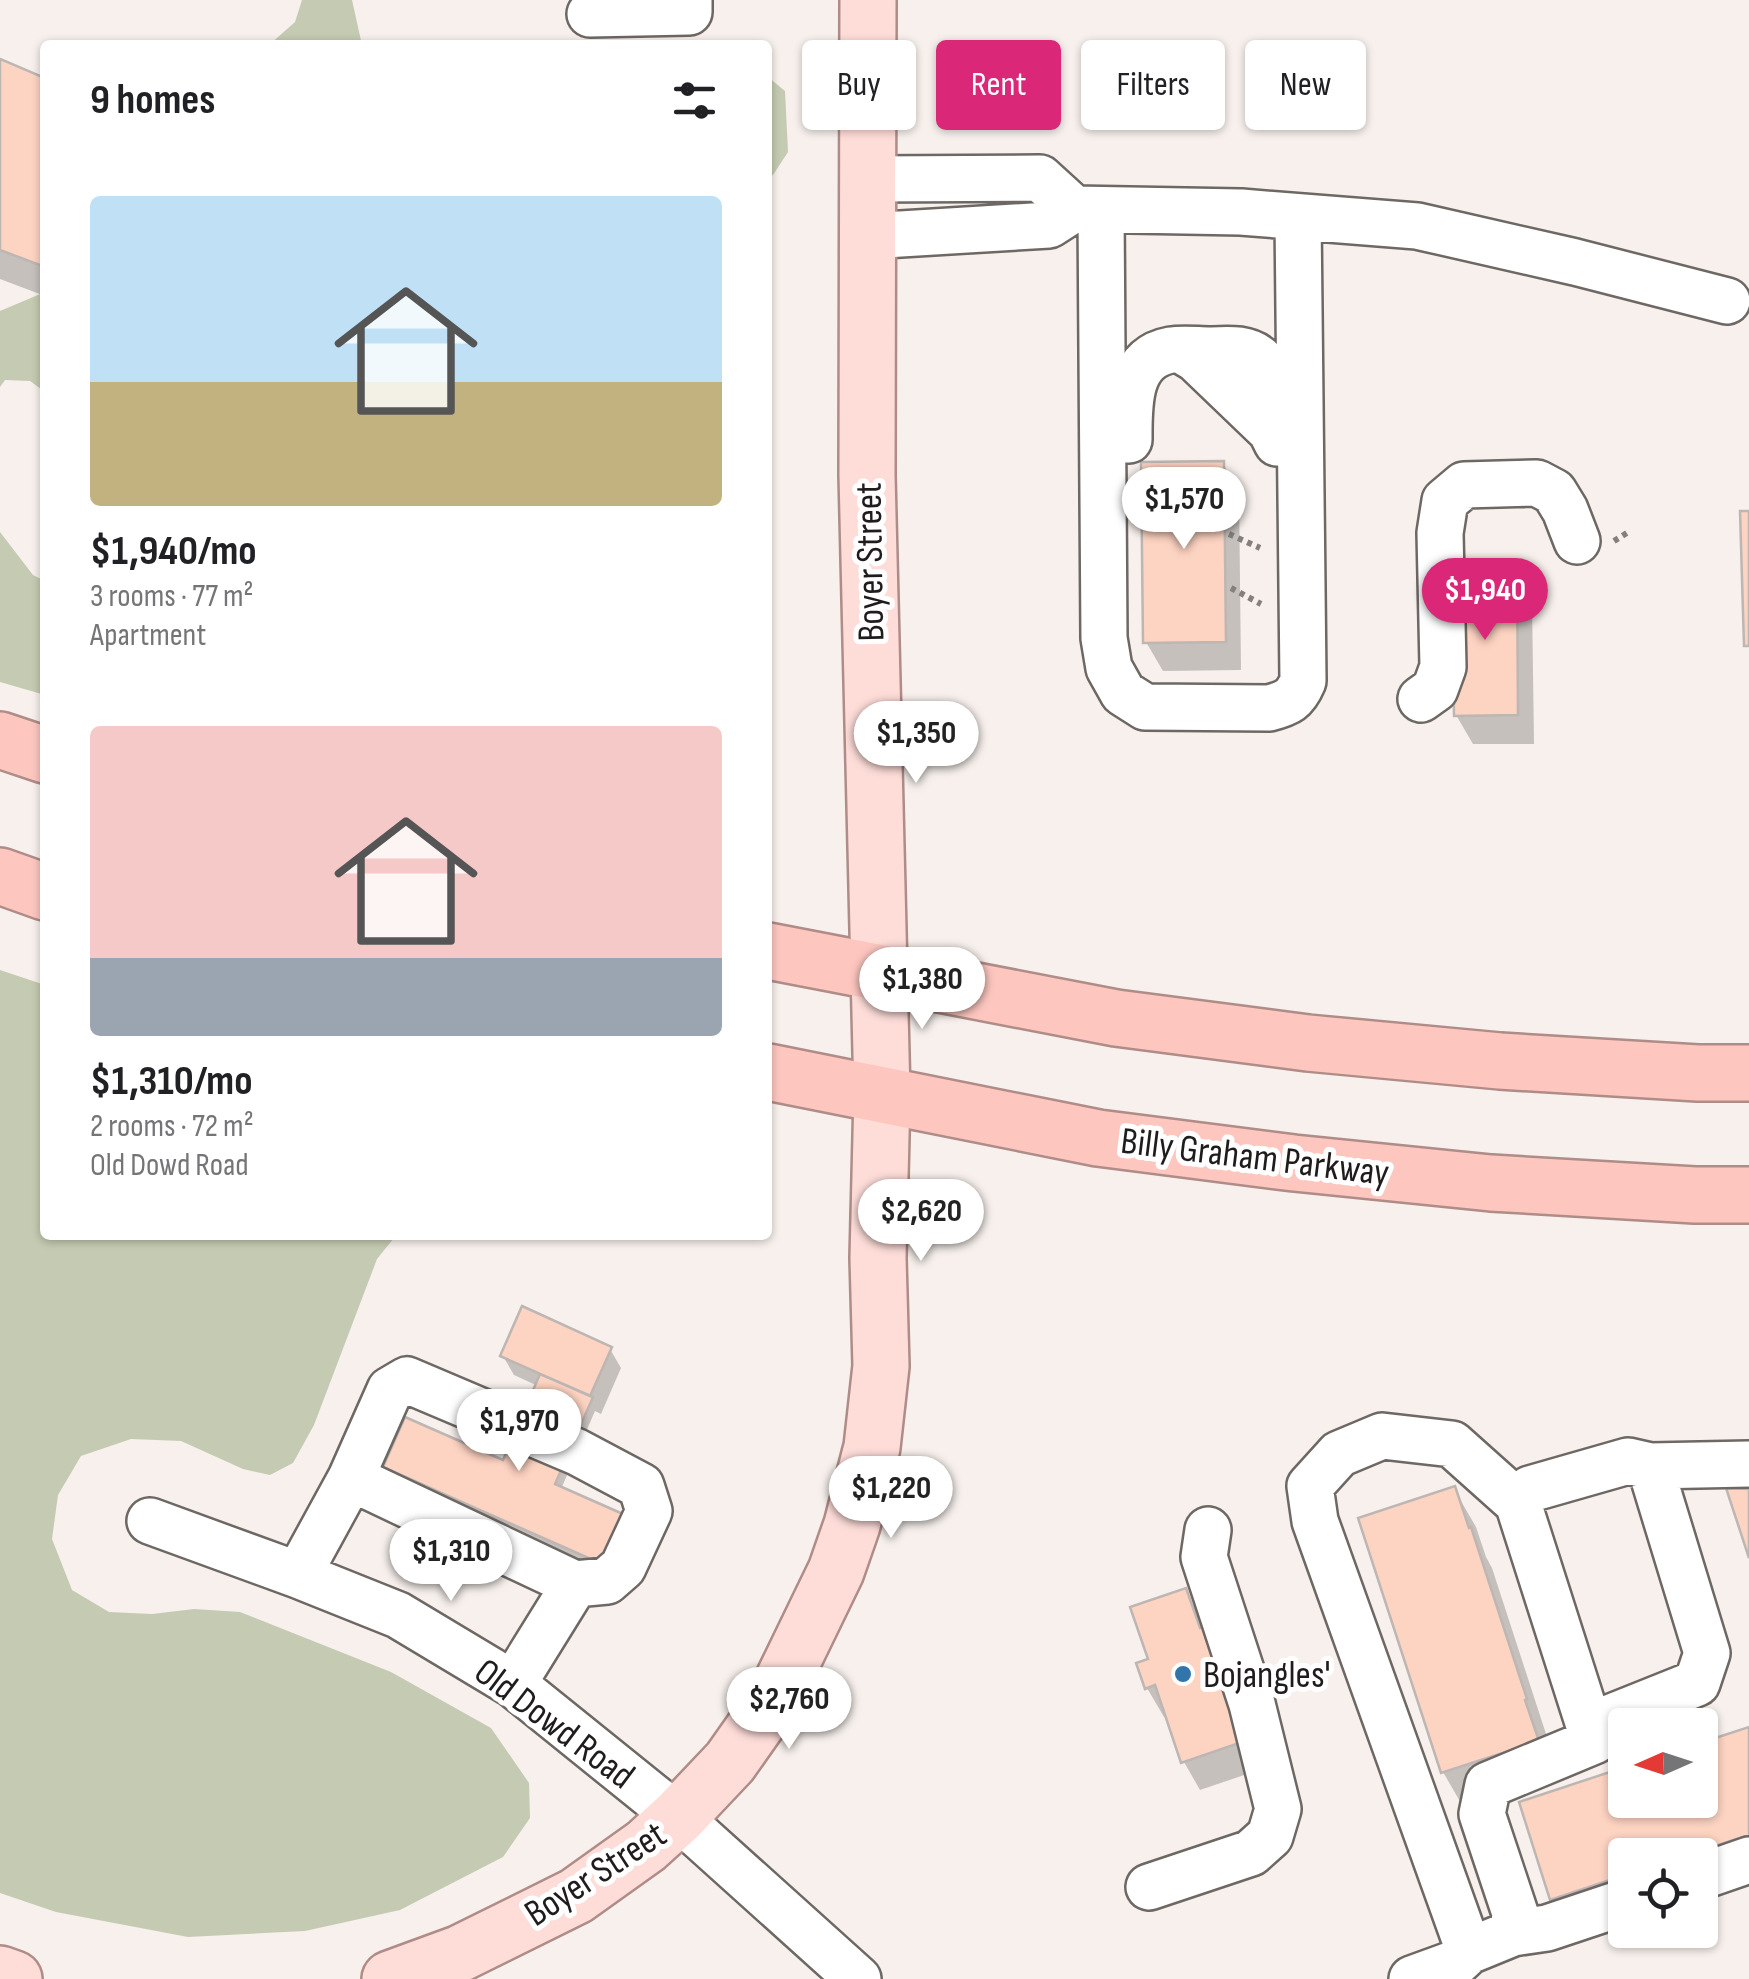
<!DOCTYPE html>
<meta charset="utf-8">
<style>
body{margin:0;font-family:"Sofia Sans Condensed",sans-serif;background:#f2f2f2;color:#202124;height:100vh;display:flex;flex-direction:column;font-size:38px;white-space:nowrap}
*{box-sizing:border-box;margin:0}
p{font-size:32px;color:#757577}
.icon{flex:none;width:55px;height:55px;fill:none;stroke:currentColor;stroke-width:2;stroke-linecap:round;stroke-linejoin:round}
.map{position:relative;flex:1;overflow:hidden}
.sheet{position:absolute;left:40px;top:40px;width:732px;height:1200px;display:flex;flex-direction:column;background:#fff;border-radius:10px;box-shadow:0 2px 8px #0004}
.sheet>*{flex:none}
.guide{position:absolute;left:802px;top:40px;width:795px;height:90px;display:flex;gap:20px}
.needle{width:65px;rotate:267deg}
.fabs{position:absolute;left:1608px;top:1708px;display:grid;gap:20px}
.fabs a{display:grid;place-items:center;width:110px;height:110px;border-radius:10px;background:#fff;box-shadow:0 2px 8px #0004;font-size:50px}
.price{position:absolute;translate:-50% -85px;padding:0 22px;border-radius:35px;background:#fff;color:#222;font-size:32px;line-height:65px;filter:drop-shadow(0 2px 5px #0008)}
.price::after{content:'';position:absolute;left:50%;top:60px;width:30px;height:22px;margin-left:-15px;background:inherit;clip-path:polygon(0 0,100% 0,50% 100%)}
.price.current{background:#db2777;color:#fff}
ul{padding:0;list-style:none}
li{display:grid;align-content:center;gap:20px;height:530px;padding:0 50px}
li span{display:grid;place-items:center;height:310px;border-radius:10px;color:#555}
li>.icon{margin-inline-start:auto}
span .icon{width:180px;height:180px;fill:#fffc;stroke-width:1}
li b{font-size:42px}
h2{display:flex;justify-content:space-between;align-items:center;height:120px;padding:0 50px;font-size:42px}
.chip{padding:0 35px;border-radius:10px;background:#fff;box-shadow:0 2px 8px #0004;font-size:35px;line-height:90px}
.chip.current{background:#db2777;color:#fff}
.map>svg:first-child{display:block}
.green{fill:#c5cbb2}
.shadow{fill:#0003}
.building{fill:#fdd3c2;stroke:#bdb6b3;stroke-width:2.5}
.lines{fill:none;stroke-linecap:round;stroke-linejoin:round}
.minor-casing{stroke:#6e6864;stroke-width:50}
.major-casing{stroke:#af8c87;stroke-width:60}
.highway-casing{stroke:#af8c87;stroke-width:60}
.path{stroke:#85807e;stroke-width:6;stroke-dasharray:5 5;stroke-linecap:butt}
.minor{stroke:#fff;stroke-width:45}
.major{stroke:#feddd9;stroke-width:55}
.highway{stroke:#fdc7c0;stroke-width:55}
.poi-dot{fill:#3175aa;stroke:#fff;stroke-width:4}
.labels{text-anchor:middle;stroke-width:10;stroke-linejoin:round;paint-order:stroke}
.street-label{font-size:38px;fill:#1f1d1c;stroke:#fff}
.poi-label{font-size:38px;fill:#1f1d1c;stroke:#fff;text-anchor:start}
</style>
<div class="map">
<svg width="1749" height="1979" viewBox="0 0 1749 1979">
<rect width="100%" height="100%" fill="#f7f0ec"/>
<path class="green" d="M302,0H352L362,45H269L295,22Z
M768,77L785,91L788,152L773,175L768,176Z
M45,292V392L30,381L5,380L0,387V311Z
M0,532L33,575L45,581V695L0,682Z
M0,970L45,985V1235H408L394,1238L377,1259L314,1425L293,1463L270,1475L243,1469L181,1441L131,1439L81,1456L58,1495L52,1539L72,1590L109,1612L152,1614L194,1609L240,1612L391,1672L491,1728L529,1783L530,1818L503,1857L400,1910L305,1931L188,1937L56,1912L0,1893Z"/>
<path class="shadow" d="M0,62L45,80V296L0,279Z
M1223,463L1239,492L1241,670L1163,671L1146,642Z
M1515,573L1532,602L1534,744H1473L1456,715Z
M610,1349L621,1368L601,1414L595,1411L561,1489L615,1575L391,1476L386,1467L504,1464L538,1386L514,1375L503,1356Z
M1454,1489L1476,1527L1486,1557L1492,1568L1547,1737L1465,1810L1443,1772L1361,1520Z
M1185,1591L1202,1620L1262,1769L1200,1790L1184,1762L1168,1715L1164,1717L1147,1688L1151,1661Z
M1749,1730V1880L1700,1855H1625V1920L1574,1937L1552,1899L1625,1770V1800H1700V1746Z"/>
<path class="building" d="M0,59L45,78V267L0,250Z
M1224,461L1226,642L1143,643L1141,462Z
M1740,511H1749V646H1744Z
M1517,570L1518,715L1454,716L1452,571Z
M522,1306L612,1347L590,1396L500,1356Z
M540,1374L593,1397L555,1484L632,1518L611,1568L383,1467L405,1417L503,1460Z
M1455,1486L1469,1528L1471,1527L1527,1699L1525,1700L1539,1741L1441,1773L1358,1518Z
M1726,1488L1749,1489V1558Z
M1186,1588L1200,1628L1208,1625L1248,1740L1181,1763L1155,1685L1145,1689L1136,1663L1148,1659L1130,1607Z
M1749,1727V1835L1688,1855H1625V1875L1550,1900L1519,1802L1625,1767V1800H1700V1743Z"/>
<g class="lines">
<defs>
<path id="minor" d="M590,14L689,12V0
M868,179L1040,178L1074,209
M1101,210L1104,638L1109,668L1123,693L1145,707L1269,708C1288,703 1295,700 1303,681L1298,217
M868,236L1049,225L1074,209L1241,212L1417,226L1575,262L1727,301
M1181,350L1196,359L1271,431L1277,443
M1129,440C1129,405 1127,358 1171,350C1183,348 1198,350 1210,350C1228,349 1249,347 1262,361C1279,378 1276,407 1276,429
M1421,699L1435,689L1443,667L1440,533L1445,501L1464,485L1537,483L1554,492L1565,510L1577,541
M1650,1466L1749,1464
M351,1478L390,1390L407,1380L577,1452L641,1486L649,1511L623,1567L607,1581L575,1584
M150,1521L298,1575L398,1615L513,1684L678,1817L858,1979
M298,1575L351,1478L575,1584L513,1684
M1700,1877L1749,1860
M1149,1887L1251,1853L1270,1836L1278,1809L1252,1704L1204,1557L1208,1530
M1513,1933L1547,1928L1625,1902
M1469,1951L1315,1521L1310,1486L1339,1454L1382,1436L1452,1444L1518,1503
M1412,1979L1456,1963L1469,1951L1513,1933L1515,1913L1482,1814L1488,1785L1594,1741L1602,1721L1697,1683L1707,1653L1650,1466L1628,1461L1530,1489L1518,1503L1594,1741"/>
<path id="major" d="M0,1974L14,1979
M390,1979L461,1953L576,1896L646,1846L678,1817L730,1762L773,1701L836,1571L852,1525L872,1447L881,1366L878,1258L882,1095L867,475L868,0"/>
<path id="highway" d="M0,740L45,755
M0,876L45,892
M768,951L1116,1018L1308,1043L1500,1061L1698,1073H1749
M768,1072L1098,1138L1294,1163L1491,1183L1695,1195H1749"/>
</defs>
<use href="#minor" class="minor-casing"/>
<use href="#major" class="major-casing"/>
<use href="#highway" class="highway-casing"/>
<path class="path" d="M1229,534L1260,548
M1614,541L1630,531
M1231,588L1261,604"/>
<use href="#minor" class="minor"/>
<use href="#major" class="major"/>
<use href="#highway" class="highway"/>
</g>
<circle class="poi-dot" cx="1183" cy="1674" r="10"/>
<g class="labels">
<g class="street-label">
<text transform="translate(869 562) rotate(-91)" y="13">Boyer Street</text>
<text transform="translate(1255 1156) rotate(7)" y="13">Billy Graham Parkway</text>
<text transform="translate(555 1723) rotate(37)" y="13">Old Dowd Road</text>
<text transform="translate(595 1873) rotate(-33)" y="13">Boyer Street</text>
</g>
<g class="poi-label">
<text x="1203" y="1687">Bojangles'</text>
</g>
</g>
</svg>
<div class="fabs">
<a><svg class="needle" viewBox="-14 -14 28 28"><path d="M0-13l5 13h-10z" fill="#e53935"/><path d="M0 13l5-13h-10z" fill="#757577"/></svg></a>
<a><svg class="icon" aria-label="locate" viewBox="0 0 24 24"><circle cx="12" cy="12" r="6"/><path d="M12 2v4M12 18v4M2 12h4M18 12h4"/></svg></a>
</div>
<b class="price" style="left:1184px;top:552px">$1,570</b>
<b class="price current" style="left:1485px;top:643px">$1,940</b>
<b class="price" style="left:916px;top:786px">$1,350</b>
<b class="price" style="left:922px;top:1032px">$1,380</b>
<b class="price" style="left:921px;top:1264px">$2,620</b>
<b class="price" style="left:519px;top:1474px">$1,970</b>
<b class="price" style="left:891px;top:1541px">$1,220</b>
<b class="price" style="left:451px;top:1604px">$1,310</b>
<b class="price" style="left:789px;top:1752px">$2,760</b>
<div class="guide">
<a class="chip">Buy</a>
<a class="chip current">Rent</a>
<a class="chip">Filters</a>
<a class="chip">New</a>
</div>
<section class="sheet">
<h2>9 homes<svg class="icon" aria-label="filters" viewBox="0 0 24 24"><path d="M4 7h16M4 17h16"/><circle cx="9" cy="7" r="2"/><circle cx="15" cy="17" r="2"/></svg></h2>
<ul>
<li><span style="background:linear-gradient(#bfe0f5 60%,#c2b280 0)"><svg class="icon" aria-label="home" viewBox="0 0 24 24"><path d="M3 11l9-7 9 7M6 9v11h12V9"/></svg></span><div><b>$1,940/mo</b><p>3 rooms · 77 m²</p><p>Apartment</p></div></li>
<li><span style="background:linear-gradient(#f6c9c9 75%,#9aa5b1 0)"><svg class="icon" aria-label="home" viewBox="0 0 24 24"><path d="M3 11l9-7 9 7M6 9v11h12V9"/></svg></span><div><b>$1,310/mo</b><p>2 rooms · 72 m²</p><p>Old Dowd Road</p></div></li>
</ul>
</section>
</div>
